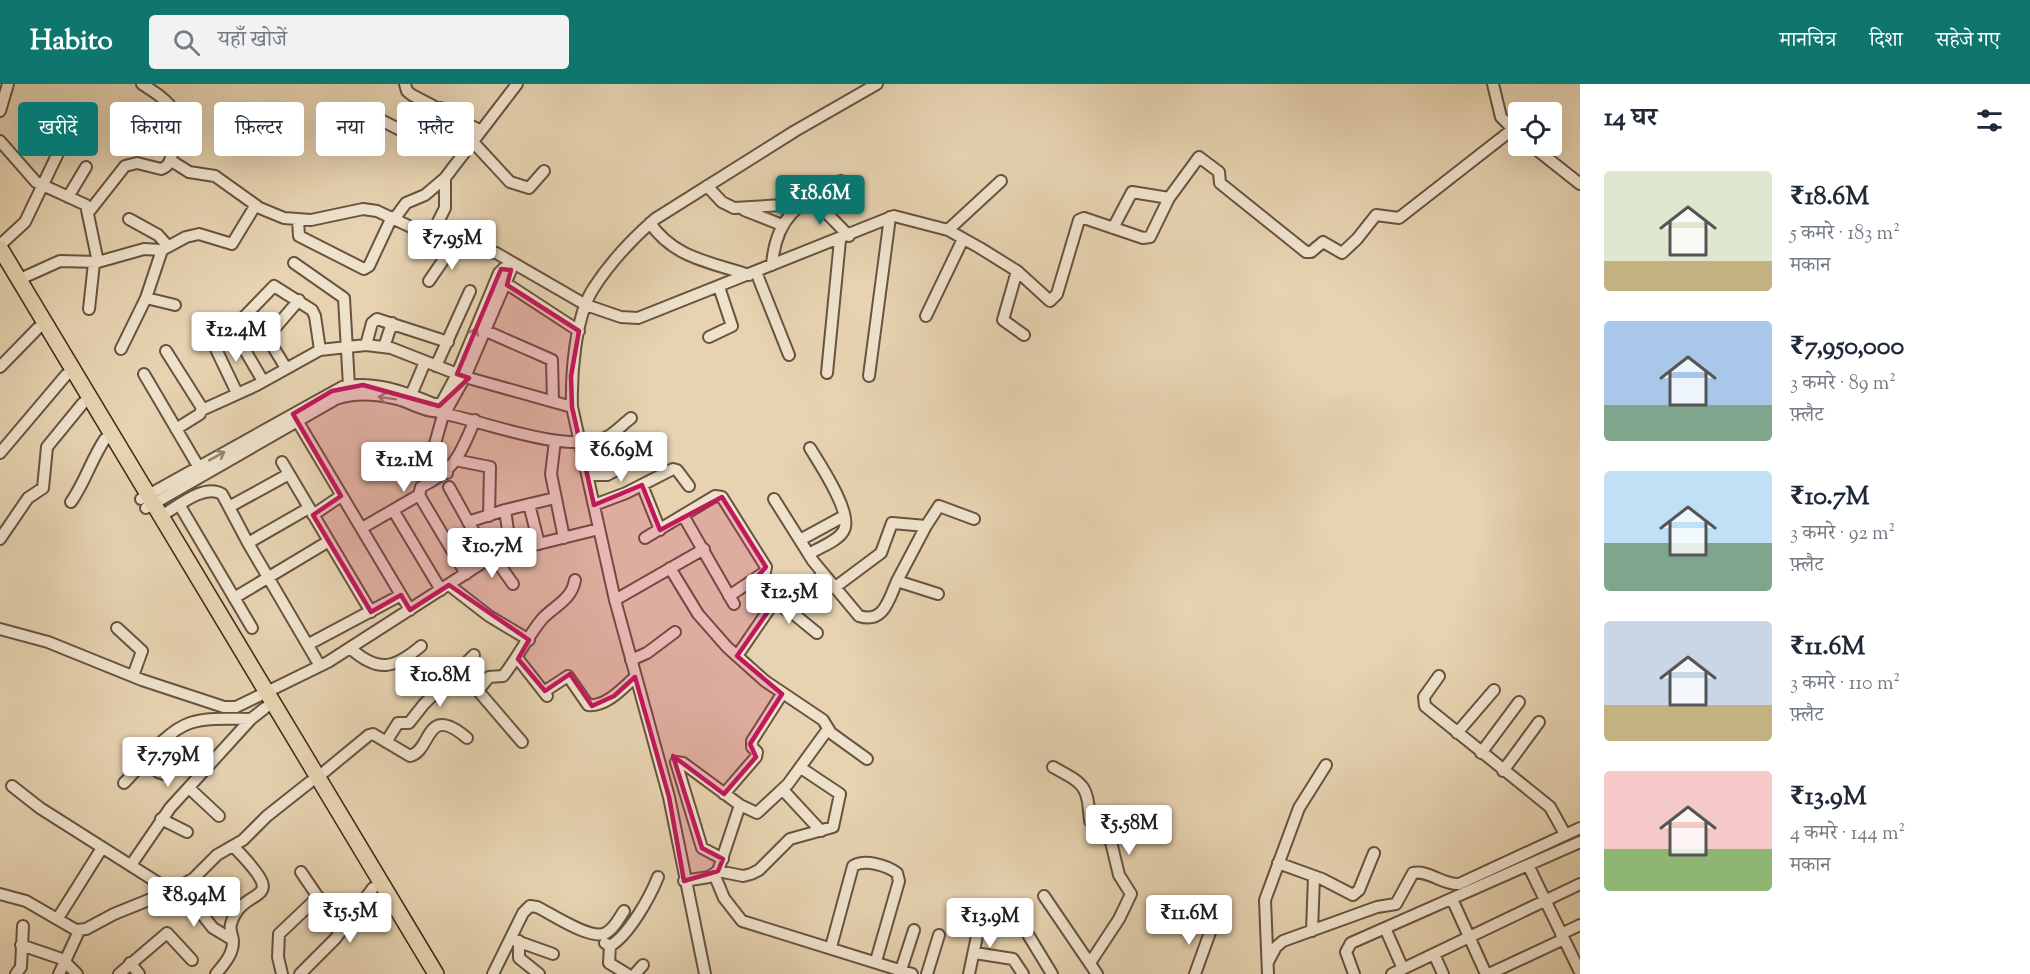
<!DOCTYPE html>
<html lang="hi">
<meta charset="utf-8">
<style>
body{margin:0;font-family:"Sorts Mill Goudy","Noto Serif Devanagari",serif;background:#f2f2f3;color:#1f2937;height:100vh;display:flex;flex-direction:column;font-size:22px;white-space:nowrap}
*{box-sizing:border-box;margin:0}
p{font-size:20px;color:#747a83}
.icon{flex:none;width:33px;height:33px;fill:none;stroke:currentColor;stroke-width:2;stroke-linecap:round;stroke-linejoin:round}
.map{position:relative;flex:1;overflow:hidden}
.details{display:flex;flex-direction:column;background:#fff;width:450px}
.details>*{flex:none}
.top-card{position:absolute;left:18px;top:18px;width:570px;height:54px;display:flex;gap:12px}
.buttons{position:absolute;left:1508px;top:18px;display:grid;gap:12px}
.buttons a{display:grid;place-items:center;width:54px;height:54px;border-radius:6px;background:#fff;box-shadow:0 6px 24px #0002;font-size:30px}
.price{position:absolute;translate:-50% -51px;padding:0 14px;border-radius:6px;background:#fff;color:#222;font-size:20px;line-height:39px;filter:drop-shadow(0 2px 3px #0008)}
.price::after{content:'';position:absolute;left:50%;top:36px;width:18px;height:14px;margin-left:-9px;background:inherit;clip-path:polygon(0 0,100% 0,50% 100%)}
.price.selected{background:#0f766e;color:#fff}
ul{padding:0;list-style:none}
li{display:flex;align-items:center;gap:18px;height:150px;padding:0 24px}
li span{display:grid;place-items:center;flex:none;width:168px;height:120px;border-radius:6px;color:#555}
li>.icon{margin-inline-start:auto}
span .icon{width:72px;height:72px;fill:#fffc;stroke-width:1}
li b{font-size:26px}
h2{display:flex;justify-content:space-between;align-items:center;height:72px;padding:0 24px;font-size:26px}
.pill{padding:0 21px;border-radius:6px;background:#fff;box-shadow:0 6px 24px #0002;font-size:21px;line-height:54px}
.pill.selected{background:#0f766e;color:#fff}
header{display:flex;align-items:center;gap:36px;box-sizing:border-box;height:84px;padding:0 30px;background:#0f766e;color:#fff}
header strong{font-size:28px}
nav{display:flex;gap:33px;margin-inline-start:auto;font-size:21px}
.search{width:420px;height:54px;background:#f2f2f3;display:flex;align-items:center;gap:15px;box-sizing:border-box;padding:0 21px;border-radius:6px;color:#747a83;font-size:22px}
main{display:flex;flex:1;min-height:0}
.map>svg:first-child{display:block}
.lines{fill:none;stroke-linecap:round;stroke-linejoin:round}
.minor-casing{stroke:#685340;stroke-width:14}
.highway-casing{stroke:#3d281a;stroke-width:18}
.minor{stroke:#efe2cc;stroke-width:10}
.highway{stroke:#e7d3b1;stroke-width:15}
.oneway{stroke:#968573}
.marked{fill:#c2185b;fill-opacity:0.2;stroke:#c2185b;stroke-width:4.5;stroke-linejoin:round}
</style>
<header>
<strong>Habito</strong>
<div class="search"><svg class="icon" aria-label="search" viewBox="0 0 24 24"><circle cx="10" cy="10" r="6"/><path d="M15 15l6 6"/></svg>यहाँ खोजें</div>
<nav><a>मानचित्र</a><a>दिशा</a><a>सहेजे गए</a></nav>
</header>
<main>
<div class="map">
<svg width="1580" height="890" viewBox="0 0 1580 890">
<rect width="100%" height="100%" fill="#e7d3b1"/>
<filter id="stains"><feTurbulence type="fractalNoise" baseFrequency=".00333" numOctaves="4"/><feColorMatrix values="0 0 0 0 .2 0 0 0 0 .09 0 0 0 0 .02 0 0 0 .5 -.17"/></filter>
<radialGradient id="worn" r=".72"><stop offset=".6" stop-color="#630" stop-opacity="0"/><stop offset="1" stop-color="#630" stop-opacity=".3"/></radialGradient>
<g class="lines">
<defs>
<path id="minor" d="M405,0L407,7L412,11L481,47
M1493,0L1501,33L1517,49
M0,27L8,0
M375,33L416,54L441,24
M0,57L36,98L86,121L98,178
M473,58L510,98L529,104L544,87
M1532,62L1580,100
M170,76L189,88L215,92L257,122
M707,102L722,118L734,124L800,120
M68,113L86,83
M811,113L849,152
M744,126L782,141
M88,129L125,82L137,79L161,85C170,82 171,75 173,66C182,28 175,21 142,0
M395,134L406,119L425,111L445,94L517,0
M129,135L158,151L167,161
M298,136L299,152L364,185L369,182L392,133
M650,139C674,174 710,178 749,191
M1113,144L1132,108L1169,114
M948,146L1001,97
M431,152L445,124V94
M0,161L25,138L60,65
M294,179L344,214L349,302
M772,181C776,131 800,119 841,97
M1017,187L1003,236L1024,251
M756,188L789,271
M20,195L60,177L98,178L144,165L162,166
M429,197L453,162
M507,200L579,247
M146,214L175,221
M89,225L94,179
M926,232L963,155
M233,246L263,297
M486,247L552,276L553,317
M709,253L732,242L719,203
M366,261L372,239L377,235L448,258
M384,263L392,239
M121,265L146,214L162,166L186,153L199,150L232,160L255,122L284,134L311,136L363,125L377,127L449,161L496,169L586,221L621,233L638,234L894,132L948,146L980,164L1017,187L1050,217L1057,210L1079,136L1084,134L1143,154L1150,153L1169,114L1199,73L1219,88L1220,99L1306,168H1311L1323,158L1342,169L1357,155L1376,131L1399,134L1513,45
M166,267L202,324L200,330L176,345
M436,282L470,207
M0,283L38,244
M286,284L270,258L269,251L299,216
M827,289L840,156
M144,290L198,382
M869,292L890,133
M237,309L215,263L274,202L312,226L315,232L320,266
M411,311L425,278
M445,324L431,374L447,389
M202,326L257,301L320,266L366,261L391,264L465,293L572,323
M445,330C490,339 563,369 605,354C614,350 623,340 631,334
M295,333L410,526
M555,357L551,390L564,454
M0,369L66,291
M455,376L490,383L489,432
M282,378L371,528
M587,391H607L645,370
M642,401L660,446
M449,403L489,475
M141,415L342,303C373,296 405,308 434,320H441L457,290L499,189L504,184L511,186L465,293L447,325C432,333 413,319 397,315C377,310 356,308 336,315L146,424
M774,415L813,477L859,532C884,540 889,515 897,497L938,510
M71,418C85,398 91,376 105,355
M529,420L539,460
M594,421L626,409L673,385L677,386L689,402
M180,422L252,544
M229,423L289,390
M393,426L441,506
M505,426L511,467
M313,431L341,412
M161,432C177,423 204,399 222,410L248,459L320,582
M684,433L734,520
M468,438L505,426L555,414
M926,442L939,422L974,435
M362,444L419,411
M645,454L715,412L722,413L766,483L765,488L729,512
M0,455L28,414L43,404L47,363L83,319
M800,456L844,432
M248,459L309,424
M809,470C818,464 839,457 844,446C853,429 819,379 810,364
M494,473L513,500
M670,484L698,530L727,563L765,597L823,636L831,649L867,675
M466,490L419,411L421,403C456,386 460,370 475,336
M755,495L774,519
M449,501L489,532L529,556
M834,504L881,469L892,439L926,442L897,497
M234,514L329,457
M615,516L704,465
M790,527L817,549
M117,544L142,567L133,592
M0,545L48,558L142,596L224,623H236L328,578L485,477L518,465L599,445
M309,560L401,511
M350,564C378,589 394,585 421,562
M737,572L772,521L777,519L788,527L793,525L823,489
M518,575L547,612
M631,576L647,569L675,548
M1439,592L1424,613L1425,622L1550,723L1565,750
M545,607L568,592L588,621C606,623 623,604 635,593
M1457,649L1494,606
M386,658L398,639H409L424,620L474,571
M522,658L480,609V604L489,593L503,592C517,575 529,550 543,534C556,521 572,515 575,496
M1481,669L1519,618
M147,675L158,688L164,690L187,669
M1053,683C1086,701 1087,701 1090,737L1111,758L1119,791L1131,810L1119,835L1090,879
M1503,687L1539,638
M318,693L369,651L373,650L410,672C432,667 425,618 467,654
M124,699C143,680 164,648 190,639C208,633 232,635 251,635
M12,702L40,724L171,807
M189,704L219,732
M783,706L821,747
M724,710L756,673L757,668L752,663V657L782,610
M161,735L187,748
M723,775L702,764L676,678L683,679L740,721L757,729L788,700L828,645
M1278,779L1322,795L1353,811L1359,806L1374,769
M131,781L170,724L251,635L265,624
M1528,781L1580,888
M718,787L743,792L751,790L759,786L790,755L833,743L840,710L801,684
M301,788L318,813
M714,790L724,814L742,837L912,890
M684,797L709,793L718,787L740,721
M180,803L213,844L233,856
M0,810L26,817L76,846L86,845L114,830L171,807L193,795L217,771L243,756L267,732L310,698
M1044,812L1097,890
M1452,815L1486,890
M1015,829L1052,890
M58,834L102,764
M1385,844L1403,885
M1312,847L1314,792
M1561,850L1580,841
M511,855L553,870
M519,857V874L539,890
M605,859L610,862L609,879L627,890
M21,861L62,875L77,890
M610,862C629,851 650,813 658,793
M831,863L853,782C865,775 886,781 897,789L899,797L876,877
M975,869L1013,875L1023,890
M1434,870L1443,890
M1268,878L1276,863L1283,857L1377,823L1396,820L1413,789C1429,786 1443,801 1459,800L1580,744
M130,879L139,890
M901,886L914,846
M16,890L21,883L23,842
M59,890L79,847
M119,890L167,849L192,876
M216,890C223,881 233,871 233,858C233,851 229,846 231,840C243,798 295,825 233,762
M282,890L278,873L279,850L318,813L336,825H358
M300,890L335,855L373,804
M493,890L523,829L530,822L537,823C552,830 591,857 606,849C615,844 619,834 624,827
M635,890L643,881
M705,890L669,713L615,516L572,323C571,290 575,234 593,205C609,180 632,155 655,135L795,47L877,0
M927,890L939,851
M969,890L981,833
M1195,890L1213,840
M1268,890L1265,816L1299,724L1326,681
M1354,890L1346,868L1351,859L1580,758
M1392,890L1580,800
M1489,890L1564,855"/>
<path id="highway" d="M0,164L436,890"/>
</defs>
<use href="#minor" class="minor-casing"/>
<use href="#highway" class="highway-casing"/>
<use href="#minor" class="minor"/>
<use href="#highway" class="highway"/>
</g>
<defs><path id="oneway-shaft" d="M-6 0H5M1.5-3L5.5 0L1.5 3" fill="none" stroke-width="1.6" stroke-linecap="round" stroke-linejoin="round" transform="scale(1.5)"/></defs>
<g class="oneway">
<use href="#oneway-shaft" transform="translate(473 252) rotate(-68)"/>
<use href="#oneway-shaft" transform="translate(387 314) rotate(-171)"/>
<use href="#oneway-shaft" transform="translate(217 372) rotate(-29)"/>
</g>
<path class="marked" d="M501,185L511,186L507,201L579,247L571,292L572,323L594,421L642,401L660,446L722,413L766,483L755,495L774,519L737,572L782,610L750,660L756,673L724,710L673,672L702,764L723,775L718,787L684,797L669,713L635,593L614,612L592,622L570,590L545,607L518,575L529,556L449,501L410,526L401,511L371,528L313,431L341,412L293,330L332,307L363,301L439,322L469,294L457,290Z"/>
<rect width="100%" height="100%" filter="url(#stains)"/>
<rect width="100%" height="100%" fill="url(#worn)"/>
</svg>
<div class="buttons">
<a><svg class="icon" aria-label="locate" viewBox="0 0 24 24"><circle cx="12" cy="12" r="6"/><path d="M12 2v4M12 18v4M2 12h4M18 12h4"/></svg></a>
</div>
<b class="price selected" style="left:820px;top:142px">₹18.6M</b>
<b class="price" style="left:452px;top:187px">₹7.95M</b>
<b class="price" style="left:236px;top:279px">₹12.4M</b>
<b class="price" style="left:621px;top:399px">₹6.69M</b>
<b class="price" style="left:404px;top:409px">₹12.1M</b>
<b class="price" style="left:492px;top:495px">₹10.7M</b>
<b class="price" style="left:789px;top:541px">₹12.5M</b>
<b class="price" style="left:440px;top:624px">₹10.8M</b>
<b class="price" style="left:168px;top:704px">₹7.79M</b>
<b class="price" style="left:1129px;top:772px">₹5.58M</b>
<b class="price" style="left:194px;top:844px">₹8.94M</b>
<b class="price" style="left:350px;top:860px">₹15.5M</b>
<b class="price" style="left:1189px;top:862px">₹11.6M</b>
<b class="price" style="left:990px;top:865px">₹13.9M</b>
<div class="top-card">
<a class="pill selected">खरीदें</a>
<a class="pill">किराया</a>
<a class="pill">फ़िल्टर</a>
<a class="pill">नया</a>
<a class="pill">फ़्लैट</a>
</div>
</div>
<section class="details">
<h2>14 घर<svg class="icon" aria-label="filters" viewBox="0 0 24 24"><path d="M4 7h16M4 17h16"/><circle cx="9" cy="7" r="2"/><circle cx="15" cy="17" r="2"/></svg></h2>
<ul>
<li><span style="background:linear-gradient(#dfe7d0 75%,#c2b280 0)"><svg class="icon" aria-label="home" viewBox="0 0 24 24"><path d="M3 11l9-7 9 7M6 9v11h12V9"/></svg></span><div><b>₹18.6M</b><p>5 कमरे · 183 m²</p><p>मकान</p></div></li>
<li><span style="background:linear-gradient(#a9c7e8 70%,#7fa58c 0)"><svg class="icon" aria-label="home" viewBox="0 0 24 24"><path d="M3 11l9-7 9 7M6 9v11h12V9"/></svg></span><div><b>₹7,950,000</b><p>3 कमरे · 89 m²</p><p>फ़्लैट</p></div></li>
<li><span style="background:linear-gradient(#bfe0f5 60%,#7fa58c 0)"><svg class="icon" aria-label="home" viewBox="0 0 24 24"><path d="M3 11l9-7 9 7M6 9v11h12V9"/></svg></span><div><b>₹10.7M</b><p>3 कमरे · 92 m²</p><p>फ़्लैट</p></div></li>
<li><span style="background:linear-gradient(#c9d6e8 70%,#c2b280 0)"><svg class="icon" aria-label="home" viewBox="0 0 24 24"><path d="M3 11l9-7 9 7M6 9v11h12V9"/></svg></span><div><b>₹11.6M</b><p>3 कमरे · 110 m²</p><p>फ़्लैट</p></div></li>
<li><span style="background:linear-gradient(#f6c9c9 65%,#8fb573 0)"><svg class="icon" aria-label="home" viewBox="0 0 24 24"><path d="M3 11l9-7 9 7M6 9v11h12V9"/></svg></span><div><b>₹13.9M</b><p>4 कमरे · 144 m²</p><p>मकान</p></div></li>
</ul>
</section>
</main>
